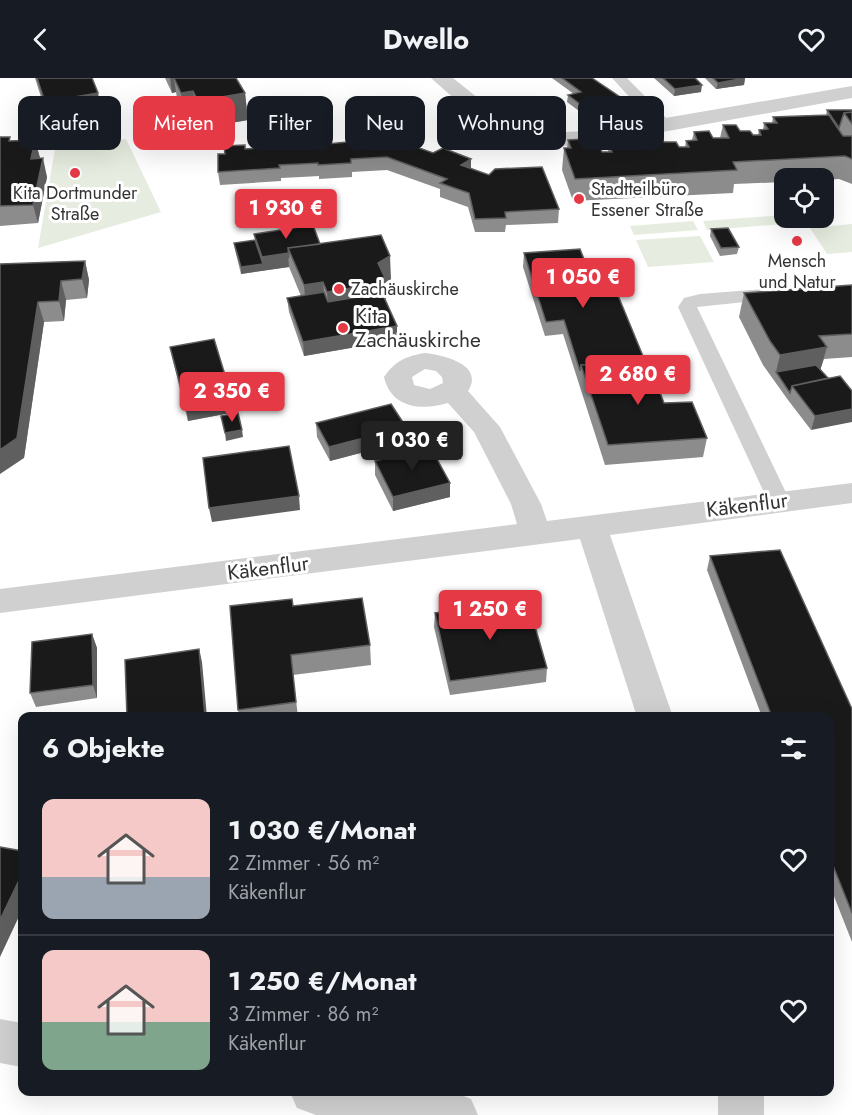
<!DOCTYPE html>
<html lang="de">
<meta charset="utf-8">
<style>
body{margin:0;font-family:Jost,sans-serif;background:#20242c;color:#f1f3f6;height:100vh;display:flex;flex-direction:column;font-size:22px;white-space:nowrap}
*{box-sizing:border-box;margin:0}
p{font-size:20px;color:#9ea1a6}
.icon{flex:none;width:33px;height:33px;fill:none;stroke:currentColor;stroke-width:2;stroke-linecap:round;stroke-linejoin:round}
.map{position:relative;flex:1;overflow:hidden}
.details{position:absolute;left:18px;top:634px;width:816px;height:384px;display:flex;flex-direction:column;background:#171b24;border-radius:12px;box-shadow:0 6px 24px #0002}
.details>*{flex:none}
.top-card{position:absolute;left:18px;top:18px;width:816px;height:54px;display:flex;gap:12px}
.controls{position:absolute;left:774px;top:90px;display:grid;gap:12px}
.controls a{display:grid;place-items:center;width:60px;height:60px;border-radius:12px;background:#171b24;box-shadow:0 6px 24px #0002;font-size:30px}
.price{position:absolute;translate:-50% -51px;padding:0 14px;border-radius:6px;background:#e63946;color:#fff;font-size:20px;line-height:39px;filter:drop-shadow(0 2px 3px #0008)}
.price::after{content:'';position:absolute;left:50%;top:36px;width:18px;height:14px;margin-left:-9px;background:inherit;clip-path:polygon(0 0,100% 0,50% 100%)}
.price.active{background:#222;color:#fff}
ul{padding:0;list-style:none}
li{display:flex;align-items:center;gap:18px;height:150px;padding:0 24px}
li+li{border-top:2px solid #363941}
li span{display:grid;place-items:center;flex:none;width:168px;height:120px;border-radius:12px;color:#555}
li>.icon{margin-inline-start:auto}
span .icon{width:72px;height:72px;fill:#fffc;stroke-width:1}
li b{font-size:26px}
h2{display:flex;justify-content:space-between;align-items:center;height:72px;padding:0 24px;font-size:26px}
.tag{padding:0 21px;border-radius:12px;background:#171b24;box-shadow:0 6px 24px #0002;font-size:21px;line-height:54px}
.tag.active{background:#e63946;color:#fff}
header{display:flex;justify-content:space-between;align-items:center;height:78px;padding:0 24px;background:#171b24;font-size:27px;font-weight:700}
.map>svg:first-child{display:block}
.green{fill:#e6ecdf}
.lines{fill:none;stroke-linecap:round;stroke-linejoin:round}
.lane{fill:#d0d0d0;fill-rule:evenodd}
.street{fill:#d0d0d0;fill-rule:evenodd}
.wall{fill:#8c8c8c}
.shaded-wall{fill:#5f5f5f}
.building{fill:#1a1a1a;stroke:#5f5f5f;stroke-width:1.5}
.poi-dot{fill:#e63946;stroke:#fff;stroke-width:2}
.labels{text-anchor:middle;stroke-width:6;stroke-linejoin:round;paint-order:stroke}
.far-poi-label{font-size:18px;fill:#333;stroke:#fff;text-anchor:start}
.poi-label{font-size:21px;fill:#333;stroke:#fff;text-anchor:start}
.street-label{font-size:21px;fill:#333;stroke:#fff}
</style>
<header><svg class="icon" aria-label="back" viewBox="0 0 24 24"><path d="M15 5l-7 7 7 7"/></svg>Dwello<svg class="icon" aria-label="heart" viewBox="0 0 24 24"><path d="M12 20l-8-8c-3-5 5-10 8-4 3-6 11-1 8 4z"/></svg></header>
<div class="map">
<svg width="852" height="1037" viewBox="0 0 852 1037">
<rect width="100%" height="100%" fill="#fff"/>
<path class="green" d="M126,61L161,134L38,170L56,65Z
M784,137V140H794L798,145L707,152L703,143Z
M693,143L698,152L634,157L630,148Z
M852,146V174L827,176L810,150Z
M700,158L714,184L648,189L636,162Z"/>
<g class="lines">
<path class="lane" d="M612,0H627L670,44L672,47L670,50H658Z
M775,210L782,212L784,216L782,220L697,229L790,423L787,428L779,431L771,428L768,423L678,229L684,220L700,216Z"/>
<path class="street" d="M431,0H453L509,45L538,55L590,53L852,8V20L590,67L538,69L508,62L493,55Z
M425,275C442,277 485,286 468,313L500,349L541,426L547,443L852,405V425L610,457L673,639H637L580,461L0,535V511L517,446L511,426L474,354L448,325C421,333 391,330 384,299C395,283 406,278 425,275ZM425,291L436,293L442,299L443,305L430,311L414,307L412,299Z
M0,941L22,945V989L0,985Z
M290,1014H454L471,1021L478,1037H316L297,1030Z
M718,1014H764V1037H718Z"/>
</g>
<path class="wall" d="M35,0H92L104,42L51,51Z
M165,0H236L245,15L248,42L202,50L197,40L185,42L178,26L176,14L172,15Z
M552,0H592L619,25L583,36L567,24L568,17L574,16Z
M654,0H695L701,14L674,18Z
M705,0H745L744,7L716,11Z
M827,32H852V106L839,101L824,102V100H784V104L734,106L733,115L573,123L562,92L564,70H567L568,62L602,74H608L609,67H617V59L638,66H644L645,57L679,69H685L686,63L692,62L694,54L713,60H720L723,47L753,57H758L759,52H763L764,45H772L773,39L826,37Z
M0,59L11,63L35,62L40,80L47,99L38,145L0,148Z
M402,64L433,75L471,81V90L559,131L558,145L506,147L505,154H475L468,129L440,119V111L387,92L352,94V99L319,101V98L301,99L281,100V103L220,107L218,94L225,76L245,71L316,67Z
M711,151L739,169L737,176L720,178L710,158Z
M254,156L320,166L391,201L385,205L386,222L397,248V262L304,278L289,234L287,220L301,218L289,189L241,196L235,172L234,165L255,162Z
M524,175L598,217L645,283L664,325L707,360L703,379L605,387L563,256L545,258L523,189Z
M85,183L89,202L87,220L66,222L64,243L44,244L24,380L0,186Z
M852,207V279L824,281L820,292L828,300L811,352L788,322L763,287L739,239L744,215Z
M170,269L232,320L235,334L188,343L173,283Z
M316,345L406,349V363L330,383L317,359Z
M375,383L450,419L393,433L375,397Z
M710,478L852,631V864L830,808V639H762L707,492Z
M293,528L370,567L371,587L293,597L298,639H240L238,632Z
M435,535L547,590L546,604L450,617L434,549Z
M92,556L97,570V620L36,629L30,615Z"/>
<path class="shaded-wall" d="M170,0H174L176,14L172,15Z
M745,0L744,7L716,11L718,5Z
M702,7L701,14L674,18L675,11Z
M193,13L197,40L185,42L181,15Z
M98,15L104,42L51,51L45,24Z
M245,15L248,42L202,50L198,23Z
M620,19L619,25L583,36L584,29Z
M35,62L40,80L31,81Z
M43,80L47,99L38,145L33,127Z
M471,81V94L461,87Z
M288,175L289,189L241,196V189L263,186L262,179Z
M390,178L391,201L385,205L386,223L329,237L327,214Z
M85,183L89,202L87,220L82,201Z
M61,203L66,222L64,243L59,223Z
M323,204L325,228L306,231L304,207Z
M38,224L44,244L24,380L0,396V372Z
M397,248V262L304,278L303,264Z
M827,269L820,293L776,294L780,277Z
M232,320L235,334L188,343L186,329Z
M852,331V344L811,352L815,338Z
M406,349V363L330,383L329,369Z
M242,352L243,359L226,363L225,355Z
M450,405V419L393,433V419Z
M299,418L300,432L212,444L209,430Z
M92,556L97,570V620L93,607Z
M199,571L202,584L207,639H205Z
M22,796V832L0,879V842Z"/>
<path class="building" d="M37,0H92L98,15L45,24Z
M174,0H236L245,15L198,23L193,13L181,15Z
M562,0H592L620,19L584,29L568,17L581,14Z
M663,0H695L702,7L675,11Z
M713,0H745L718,5Z
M827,32H852V34L844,35L839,50Z
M852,34V46L844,35Z
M829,37L843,58H852V81L845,78L733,84L737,92L575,101L564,70H571L568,62L584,61L586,68L599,67L602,74H612L609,67H621L617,59L634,58L638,66L649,65L645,57H660L664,64H676L679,69H689L686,63L697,62L694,54L709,53L713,60H729L723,47H736L740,53H750L753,57H761L759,52L768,51L764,45H777L773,39Z
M0,59H10L9,63L35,62L31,81L43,80L33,127L0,128Z
M401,59L397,62L433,75L443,70L471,81L461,87L489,97L495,91L542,89L559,131L505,134L506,140L475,141L469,115L440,105L447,101L387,79L351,81V85L318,87V85L300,86L279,87L280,90L218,94V76H225L224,68L245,67V71L271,69L270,66L315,63L316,67Z
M313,147L320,166L288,170L289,180L288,175L262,179L254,156Z
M728,150L739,169L721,170L711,151Z
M381,157L390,178L378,185L385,200H379L382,205L327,214L323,204L304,207L288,170Z
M255,162L263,186L241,189L234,165Z
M580,171L598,217L617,215L645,283L581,287L580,293L564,242L546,244L524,175Z
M85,183L82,201L61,203L59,223L38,224L17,360L0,372V186Z
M852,207V256L819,258L827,269L780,277L770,263L744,215Z
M324,214L328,224L382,215L397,248L303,264L287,220Z
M214,261L232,320L186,329L170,269Z
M648,283L664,325L692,324L707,360L608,367L581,287Z
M816,287L828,300L792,308L790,315L776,294Z
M840,298L852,313V331L815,338L792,308Z
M391,326L406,349L329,369L316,345Z
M238,335L242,352L225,355L221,338Z
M289,368L299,418L209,430L203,380Z
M431,370L450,405L393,419L375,383Z
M780,472L852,631V835L830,780V639H772L710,478Z
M362,520L370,567L291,577L296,624L238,632L230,528L292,521L293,528Z
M528,524L547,590L450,603L435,535Z
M92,556L93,607L30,615L32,564Z
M199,571L205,639H127L125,582Z
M0,769L22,773V796L0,842Z"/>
<g class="poi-dot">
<circle cx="75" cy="95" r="6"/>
<circle cx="579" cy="121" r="6"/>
<circle cx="797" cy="163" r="6"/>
<circle cx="339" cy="211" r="6"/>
<circle cx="343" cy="250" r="6"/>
</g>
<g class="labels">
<g class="far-poi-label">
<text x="591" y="117">Stadtteilbüro<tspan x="591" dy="21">Essener Straße</tspan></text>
<text x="75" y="121" text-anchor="middle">Kita Dortmunder<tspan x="75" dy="21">Straße</tspan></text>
<text x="797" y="189" text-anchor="middle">Mensch<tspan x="797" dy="21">und Natur</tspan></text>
<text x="351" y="217">Zachäuskirche</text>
</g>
<g class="poi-label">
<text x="355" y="245">Kita<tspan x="355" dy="24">Zachäuskirche</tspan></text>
</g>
<g class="street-label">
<text transform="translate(747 427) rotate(-7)" y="7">Käkenflur</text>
<text transform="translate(268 490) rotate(-7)" y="7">Käkenflur</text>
</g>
</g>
</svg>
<div class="controls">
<a><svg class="icon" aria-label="locate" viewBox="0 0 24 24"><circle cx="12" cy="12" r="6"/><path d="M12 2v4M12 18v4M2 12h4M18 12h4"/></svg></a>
</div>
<b class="price" style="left:286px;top:162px">1 930 €</b>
<b class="price" style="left:583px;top:231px">1 050 €</b>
<b class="price" style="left:638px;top:328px">2 680 €</b>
<b class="price" style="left:232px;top:345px">2 350 €</b>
<b class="price active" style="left:412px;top:394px">1 030 €</b>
<b class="price" style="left:490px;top:563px">1 250 €</b>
<div class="top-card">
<a class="tag">Kaufen</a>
<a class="tag active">Mieten</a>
<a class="tag">Filter</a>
<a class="tag">Neu</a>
<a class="tag">Wohnung</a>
<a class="tag">Haus</a>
</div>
<section class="details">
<h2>6 Objekte<svg class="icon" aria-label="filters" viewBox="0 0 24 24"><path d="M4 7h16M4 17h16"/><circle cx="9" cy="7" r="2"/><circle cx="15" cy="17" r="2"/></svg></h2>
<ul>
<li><span style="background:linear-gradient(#f6c9c9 65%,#9aa5b1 0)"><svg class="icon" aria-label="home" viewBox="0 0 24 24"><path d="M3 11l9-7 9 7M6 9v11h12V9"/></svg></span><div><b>1 030 €/Monat</b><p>2 Zimmer · 56 m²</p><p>Käkenflur</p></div><svg class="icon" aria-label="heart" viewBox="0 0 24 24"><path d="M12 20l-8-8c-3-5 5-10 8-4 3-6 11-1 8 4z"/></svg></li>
<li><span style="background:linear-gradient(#f6c9c9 60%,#7fa58c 0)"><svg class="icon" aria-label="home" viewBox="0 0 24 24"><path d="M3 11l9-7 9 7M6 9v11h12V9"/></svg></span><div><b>1 250 €/Monat</b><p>3 Zimmer · 86 m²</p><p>Käkenflur</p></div><svg class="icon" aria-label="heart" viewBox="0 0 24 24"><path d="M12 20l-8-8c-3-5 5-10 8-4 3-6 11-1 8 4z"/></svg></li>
</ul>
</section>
</div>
